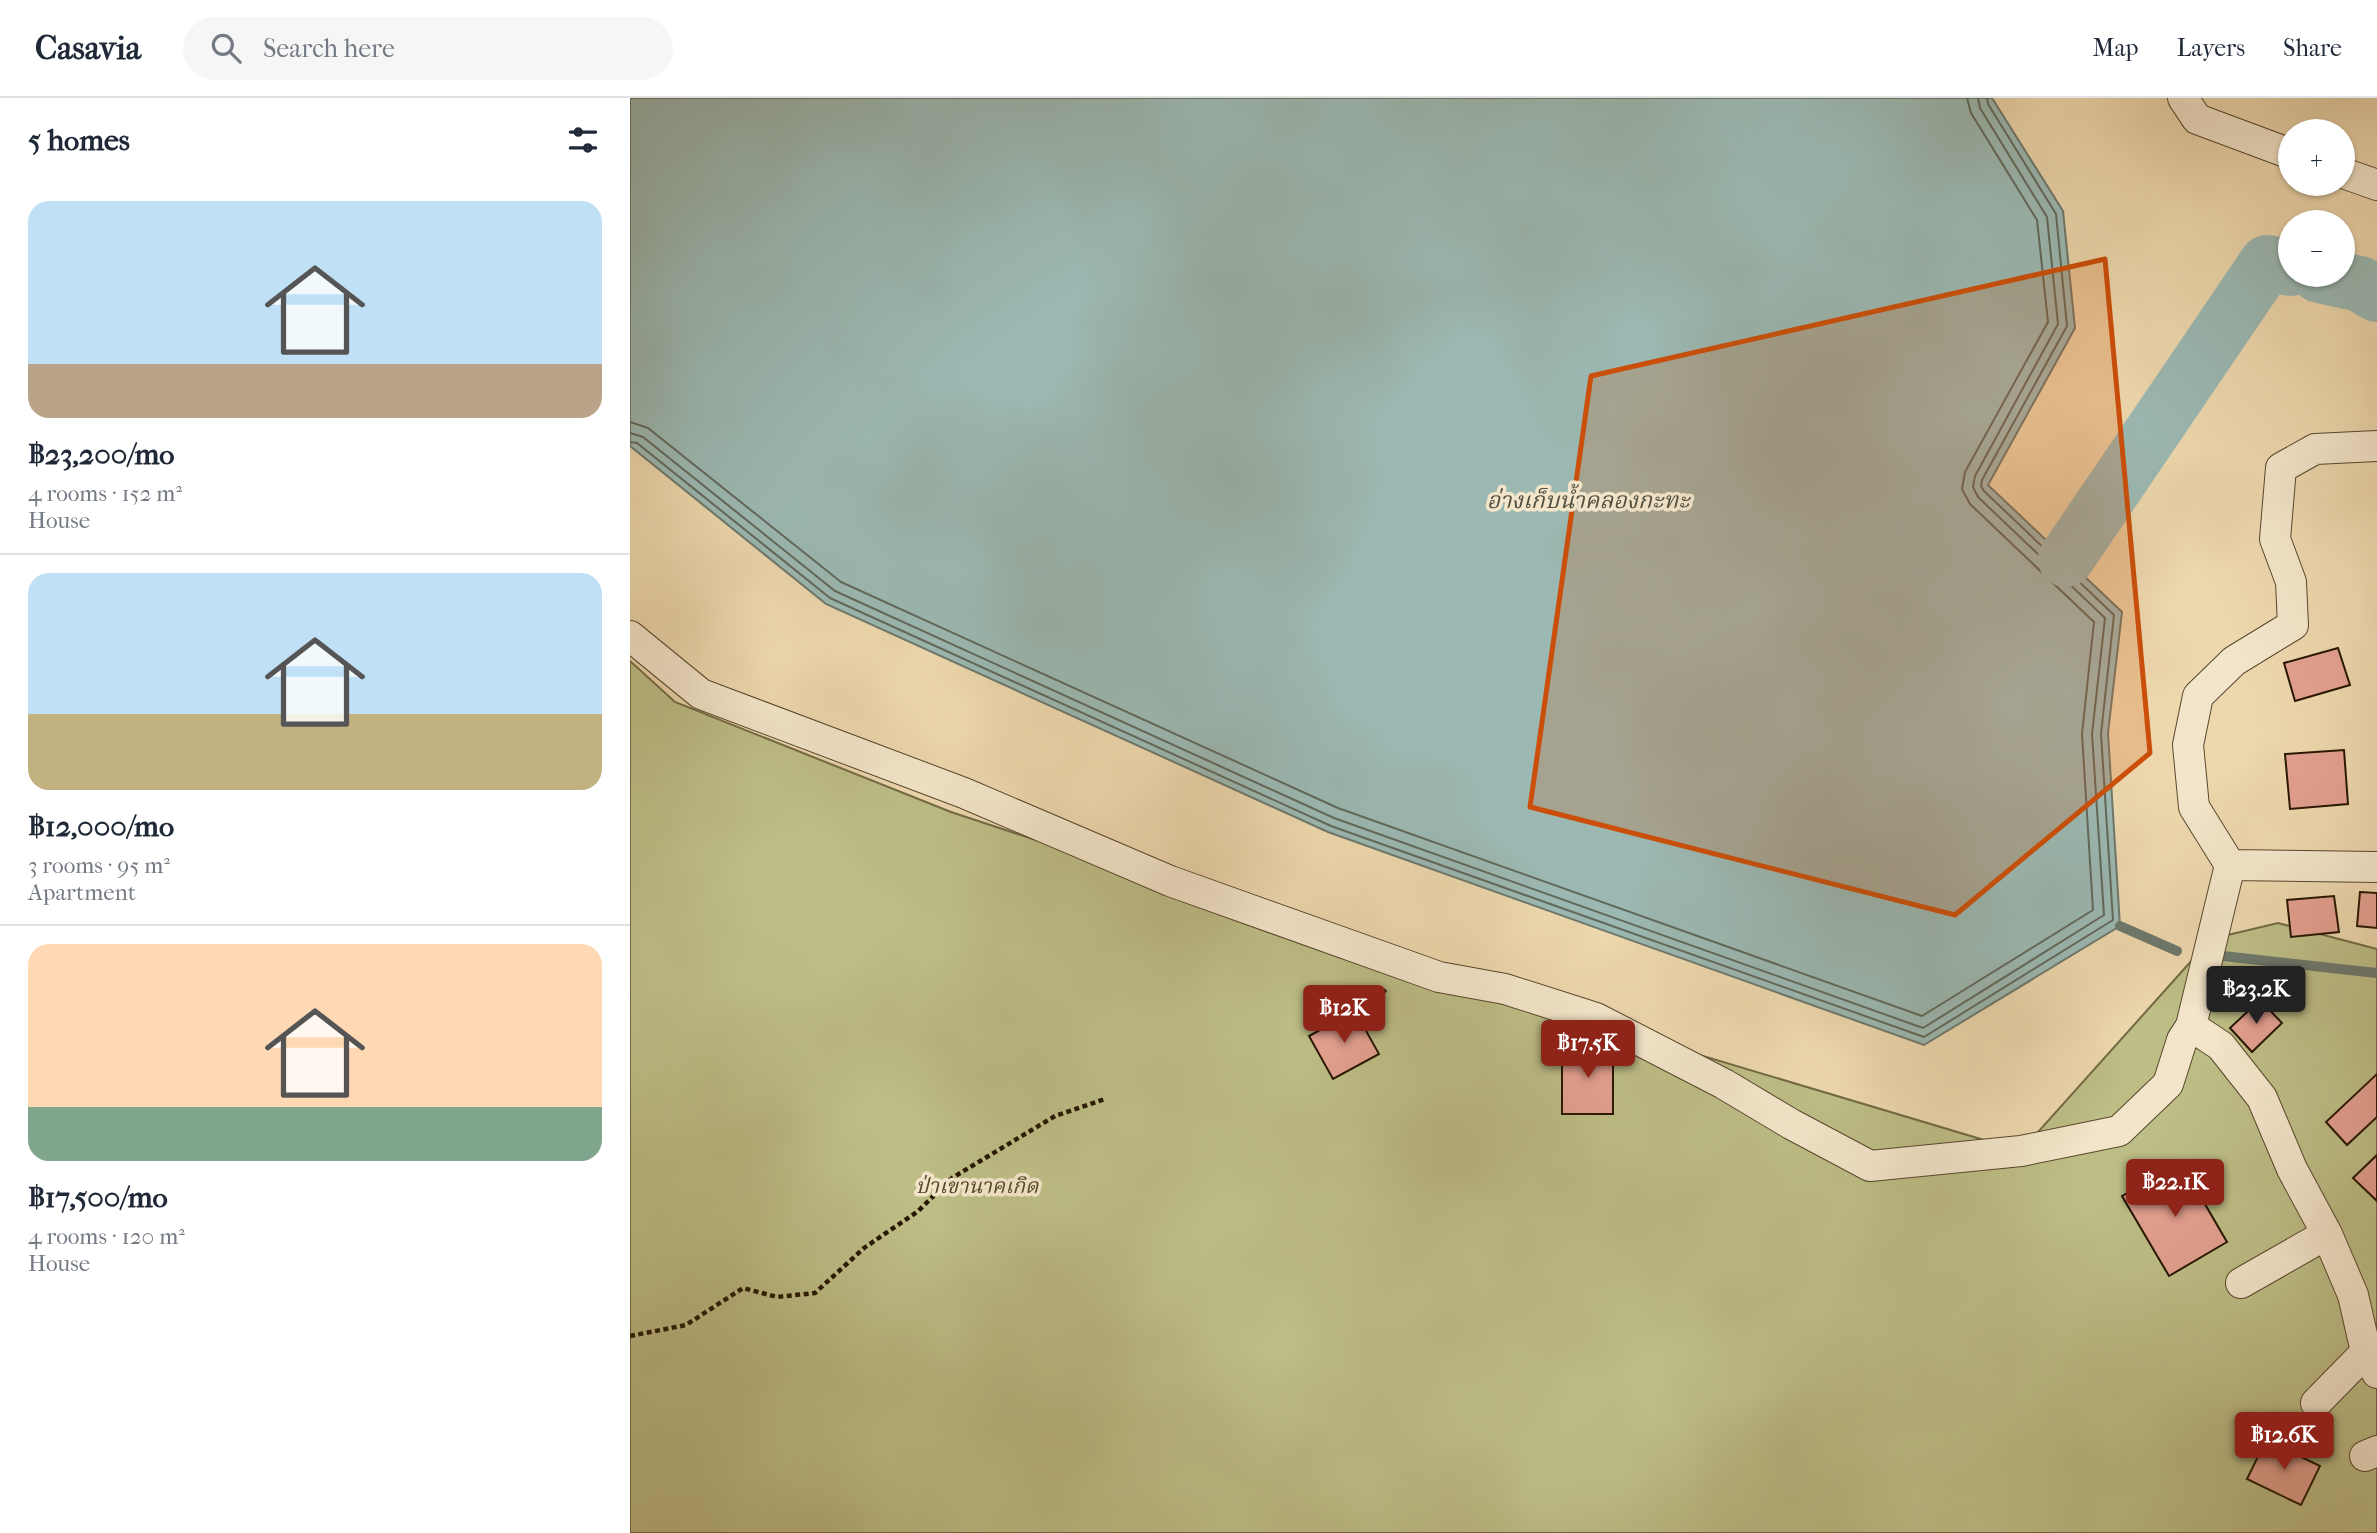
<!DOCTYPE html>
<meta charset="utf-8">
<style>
body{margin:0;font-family:"IM FELL French Canon","Noto Serif Thai",serif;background:#f6f6f7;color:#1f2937;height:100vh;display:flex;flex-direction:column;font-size:26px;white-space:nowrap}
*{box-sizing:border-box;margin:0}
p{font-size:23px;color:#747a83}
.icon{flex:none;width:38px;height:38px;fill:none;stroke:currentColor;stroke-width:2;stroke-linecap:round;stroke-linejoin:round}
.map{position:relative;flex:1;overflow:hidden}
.sheet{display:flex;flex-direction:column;background:#fff;width:630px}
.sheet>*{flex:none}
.buttons{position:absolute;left:1648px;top:21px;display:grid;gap:14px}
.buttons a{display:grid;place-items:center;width:77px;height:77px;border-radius:50%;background:#fff;box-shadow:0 2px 5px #0004;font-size:35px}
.price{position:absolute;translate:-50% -60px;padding:0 16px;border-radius:7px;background:#8f2418;color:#fff;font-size:23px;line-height:46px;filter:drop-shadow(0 2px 4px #0008)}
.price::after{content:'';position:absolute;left:50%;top:42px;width:21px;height:16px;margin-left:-10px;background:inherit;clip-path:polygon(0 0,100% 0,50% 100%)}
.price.on{background:#222;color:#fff}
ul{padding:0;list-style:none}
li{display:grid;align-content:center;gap:14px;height:371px;padding:0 28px}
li+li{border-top:2px solid #e0e1e3}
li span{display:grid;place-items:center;height:217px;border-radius:21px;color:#555}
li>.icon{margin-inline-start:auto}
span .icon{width:126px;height:126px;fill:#fffc;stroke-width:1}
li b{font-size:30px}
h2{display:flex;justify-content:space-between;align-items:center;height:84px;padding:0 28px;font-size:30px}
header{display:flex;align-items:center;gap:42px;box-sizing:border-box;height:98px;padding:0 35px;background:#fff;border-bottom:2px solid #e0e1e3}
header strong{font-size:33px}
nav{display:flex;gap:38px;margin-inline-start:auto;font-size:24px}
.search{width:490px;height:63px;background:#f6f6f7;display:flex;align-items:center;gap:18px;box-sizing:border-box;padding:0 24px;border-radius:38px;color:#747a83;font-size:26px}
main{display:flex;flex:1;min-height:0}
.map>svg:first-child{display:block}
.green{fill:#bdbd86;stroke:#726a44;stroke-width:2}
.water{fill:#9bb8b2;stroke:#6d786c;stroke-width:2}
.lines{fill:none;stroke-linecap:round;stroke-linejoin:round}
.shore{stroke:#61685a;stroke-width:2}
.stream{stroke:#6d786c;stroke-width:10}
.river{stroke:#9bb8b2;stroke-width:56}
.building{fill:#e3a090;stroke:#271702;stroke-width:2}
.minor-casing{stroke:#58472d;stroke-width:32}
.path{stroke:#271702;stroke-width:4.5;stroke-dasharray:5 3.5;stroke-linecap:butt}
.minor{stroke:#f3e5ca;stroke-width:30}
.marked{fill:#cb4f0a;fill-opacity:0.2;stroke:#cb4f0a;stroke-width:5;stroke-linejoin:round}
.labels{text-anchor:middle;stroke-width:7;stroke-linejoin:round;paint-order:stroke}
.park-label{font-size:21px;font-style:italic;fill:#54492a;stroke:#f3e5ca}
.water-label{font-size:23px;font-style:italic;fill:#504f40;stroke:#f3e5ca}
</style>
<header>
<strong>Casavia</strong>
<div class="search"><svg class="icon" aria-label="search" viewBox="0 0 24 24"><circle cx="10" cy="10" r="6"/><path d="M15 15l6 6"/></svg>Search here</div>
<nav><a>Map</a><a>Layers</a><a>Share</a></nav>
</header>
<main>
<section class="sheet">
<h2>5 homes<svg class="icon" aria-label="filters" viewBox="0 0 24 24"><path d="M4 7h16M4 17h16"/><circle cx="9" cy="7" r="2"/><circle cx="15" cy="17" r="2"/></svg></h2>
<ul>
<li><span style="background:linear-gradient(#bfe0f5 75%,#b9a48a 0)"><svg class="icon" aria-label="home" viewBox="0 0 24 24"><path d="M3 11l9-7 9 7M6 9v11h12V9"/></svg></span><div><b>฿23,200/mo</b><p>4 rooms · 152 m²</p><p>House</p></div></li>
<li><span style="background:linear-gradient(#bfe0f5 65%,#c2b280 0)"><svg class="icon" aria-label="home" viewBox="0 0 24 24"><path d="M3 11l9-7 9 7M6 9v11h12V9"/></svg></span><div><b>฿12,000/mo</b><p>3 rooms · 95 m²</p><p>Apartment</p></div></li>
<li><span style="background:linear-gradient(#ffd9b3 75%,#7fa58c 0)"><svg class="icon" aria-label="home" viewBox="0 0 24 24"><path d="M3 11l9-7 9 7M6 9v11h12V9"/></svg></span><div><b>฿17,500/mo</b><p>4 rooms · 120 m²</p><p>House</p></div></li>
</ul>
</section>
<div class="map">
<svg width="1747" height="1435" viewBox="0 0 1747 1435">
<rect width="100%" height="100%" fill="#edd7ad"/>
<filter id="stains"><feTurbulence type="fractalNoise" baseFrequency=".00286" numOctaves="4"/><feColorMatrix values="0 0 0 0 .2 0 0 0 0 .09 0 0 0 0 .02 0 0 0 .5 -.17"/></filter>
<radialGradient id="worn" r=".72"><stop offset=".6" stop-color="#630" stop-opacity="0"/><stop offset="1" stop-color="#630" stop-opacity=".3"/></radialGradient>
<path class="green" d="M0,563L45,604L321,714L669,829L809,879L1391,1053L1581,841L1648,825L1747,851V1435H0Z"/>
<path class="water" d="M0,0H1362L1433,113L1445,230L1358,387L1492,514L1478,635L1490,828L1294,947L698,734L196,506L0,348Z"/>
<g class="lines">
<path class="shore" d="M0,324L18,330L211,484L708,710L1292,918L1463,812L1452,636L1464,524L1340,406L1332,391L1335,374L1418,224L1407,122L1341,15L1337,0
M0,335L13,339L205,493L704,720L1293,930L1474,817L1462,636L1475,520L1348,399L1343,389L1345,378L1428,226L1417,119L1350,10L1348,0
M0,344L7,345L200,500L701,728L1294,939L1483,822L1471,636L1484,517L1354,393L1351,388L1352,382L1437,228L1426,116L1358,6L1357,0"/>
<path class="stream" d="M1490,828L1547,853
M1593,858L1747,875"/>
<path class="river" d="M1689,177L1730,186L1747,196
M1436,461L1637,165L1661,170"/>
</g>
<path class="building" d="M1708,550L1720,587L1665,603L1654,565Z
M1714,652L1718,706L1660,711L1655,656Z
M1730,794L1747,795V830L1727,828Z
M1704,798L1709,834L1661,839L1657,802Z
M1630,902L1652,925L1622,954L1600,930Z
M725,913L749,956L703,981L679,938Z
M932,948H983V1016H932Z
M1747,976V1019L1717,1047L1696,1024Z
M1747,1057V1103L1723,1080Z
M1551,1065L1597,1144L1539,1178L1492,1098Z
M1636,1342L1690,1368L1671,1407L1617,1381Z"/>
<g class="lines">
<defs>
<path id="minor" d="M1553,0L1567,21L1661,56
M1713,75L1747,87
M0,538L71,596L334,695L540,783L809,879L875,891L966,920L1094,986L1161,1026L1240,1068L1391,1053L1489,1033L1538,986L1552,942L1561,928L1600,767L1564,709L1558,647L1568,598L1604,563L1663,527L1661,484L1645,441L1651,370L1685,351L1747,348
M1600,767L1747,769
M1561,928L1591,948L1632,1000L1662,1071L1697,1136L1723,1197L1736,1254L1747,1275
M1611,1185L1697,1136
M1686,1305L1736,1254
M1735,1358L1747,1353"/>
</defs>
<use href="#minor" class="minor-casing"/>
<path class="path" d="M735,914L756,891
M0,1238L56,1227L113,1190L147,1199L185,1195L234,1150L287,1114L322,1080L425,1018L475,1001"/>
<use href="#minor" class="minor"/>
</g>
<path class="marked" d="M1475,161L1520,655L1325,817L900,709L961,278Z"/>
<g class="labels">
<g class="park-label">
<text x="347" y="1095">ป่าเขานาคเกิด</text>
</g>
<g class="water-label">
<text x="958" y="410">อ่างเก็บน้ำคลองกะทะ</text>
</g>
</g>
<rect width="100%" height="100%" filter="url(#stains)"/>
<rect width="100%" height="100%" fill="url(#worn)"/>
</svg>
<div class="buttons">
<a>+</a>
<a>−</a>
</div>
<b class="price on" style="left:1626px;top:928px">฿23.2K</b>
<b class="price" style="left:714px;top:947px">฿12K</b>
<b class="price" style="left:958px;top:982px">฿17.5K</b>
<b class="price" style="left:1545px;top:1121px">฿22.1K</b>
<b class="price" style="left:1654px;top:1374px">฿12.6K</b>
</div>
</main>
